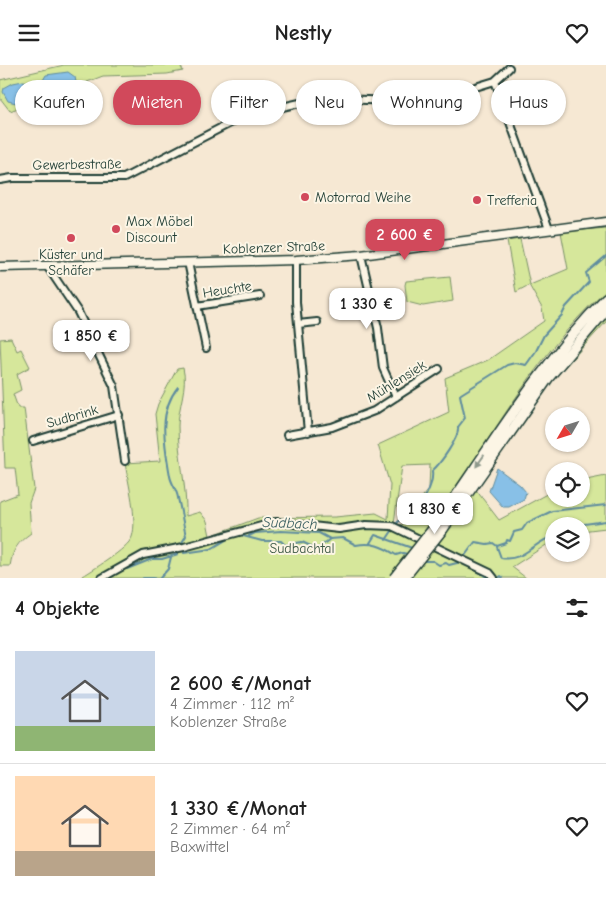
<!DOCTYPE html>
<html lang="de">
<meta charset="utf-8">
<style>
body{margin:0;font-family:"Comic Neue",sans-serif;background:#f6f6f6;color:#222;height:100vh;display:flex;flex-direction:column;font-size:19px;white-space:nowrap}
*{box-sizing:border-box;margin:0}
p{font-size:16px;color:#767676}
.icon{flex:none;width:28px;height:28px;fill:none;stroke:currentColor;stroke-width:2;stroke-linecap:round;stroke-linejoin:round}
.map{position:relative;height:513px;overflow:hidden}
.drawer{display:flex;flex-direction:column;background:#fff;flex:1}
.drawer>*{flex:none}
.guide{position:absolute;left:15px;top:15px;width:576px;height:45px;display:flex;gap:10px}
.needle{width:32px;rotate:231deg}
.buttons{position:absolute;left:545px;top:342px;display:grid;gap:10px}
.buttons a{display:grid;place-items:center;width:45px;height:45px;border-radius:50%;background:#fff;box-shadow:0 1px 4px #0004;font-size:25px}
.price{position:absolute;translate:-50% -42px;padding:0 11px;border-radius:10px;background:#fff;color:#222;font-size:16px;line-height:32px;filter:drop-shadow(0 1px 2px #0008)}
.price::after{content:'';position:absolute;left:50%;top:30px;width:15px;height:11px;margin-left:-8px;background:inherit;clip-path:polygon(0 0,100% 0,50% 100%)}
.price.on{background:#d1495b;color:#fff}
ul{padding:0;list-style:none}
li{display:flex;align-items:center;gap:15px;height:125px;padding:0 15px}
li+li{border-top:1px solid #e0e0e0}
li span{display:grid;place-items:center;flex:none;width:140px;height:100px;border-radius:0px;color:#555}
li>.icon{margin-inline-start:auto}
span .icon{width:60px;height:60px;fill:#fffc;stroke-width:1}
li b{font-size:21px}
h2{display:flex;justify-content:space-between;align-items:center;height:60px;padding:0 15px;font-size:21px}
.tag{padding:0 18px;border-radius:22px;background:#fff;box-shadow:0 1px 4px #0004;font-size:18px;line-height:45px}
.tag.on{background:#d1495b;color:#fff}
header{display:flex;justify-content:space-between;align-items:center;height:65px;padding:0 15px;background:#fff;font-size:22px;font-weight:700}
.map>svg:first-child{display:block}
.green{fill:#d6e79b;stroke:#7a9268;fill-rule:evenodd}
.water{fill:#88c0e7;stroke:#5e8c9f}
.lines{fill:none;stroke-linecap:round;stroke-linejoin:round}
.stream{stroke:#5e8c9f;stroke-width:2}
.minor-casing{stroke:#1f3d34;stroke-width:10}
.major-casing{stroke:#1f3d34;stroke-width:11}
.highway-casing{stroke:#1f3d34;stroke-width:12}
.minor{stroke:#fcf5e5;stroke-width:6}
.major{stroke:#fcf5e5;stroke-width:8}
.highway{stroke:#fcf5e5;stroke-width:9}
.highway-bridge-casing{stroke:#1f3d34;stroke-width:12;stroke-linecap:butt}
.highway-bridge{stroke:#fcf5e5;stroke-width:9}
.oneway{fill:#8e998c}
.poi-dot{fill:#d1495b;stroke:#fcf5e5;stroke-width:2}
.labels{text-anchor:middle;stroke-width:4;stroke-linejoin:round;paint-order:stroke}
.street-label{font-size:14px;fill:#1f3d34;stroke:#fcf5e5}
.poi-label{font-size:14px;fill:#1f3d34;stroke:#fcf5e5;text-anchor:start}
.park-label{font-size:14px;fill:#3a5643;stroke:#fcf5e5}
.water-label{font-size:15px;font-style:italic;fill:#395e61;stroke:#fcf5e5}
</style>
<header><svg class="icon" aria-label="menu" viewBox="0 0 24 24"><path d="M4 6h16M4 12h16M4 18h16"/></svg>Nestly<svg class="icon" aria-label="heart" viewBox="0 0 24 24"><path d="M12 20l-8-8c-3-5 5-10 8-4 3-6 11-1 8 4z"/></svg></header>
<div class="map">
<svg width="606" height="513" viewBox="0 0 606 513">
<rect width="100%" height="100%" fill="#f6e8d3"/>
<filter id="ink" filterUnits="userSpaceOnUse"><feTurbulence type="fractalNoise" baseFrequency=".02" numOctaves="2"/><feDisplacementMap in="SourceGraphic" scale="10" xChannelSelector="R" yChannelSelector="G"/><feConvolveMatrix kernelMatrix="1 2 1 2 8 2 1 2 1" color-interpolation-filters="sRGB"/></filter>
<g filter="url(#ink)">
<path class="green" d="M64,0H180L183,6L167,9L103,11L10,46L0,33V15Z
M606,163V225C530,294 484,389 422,470L434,483L476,425L499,455L554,425V434H581V416L606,411V463L581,466V461H554V475L512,502L526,513H80C92,505 128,484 132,472C138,454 128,417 125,398L160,396L155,349L158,339L177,304L183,303C188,322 178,342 178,361C178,392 187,421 186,451L200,447L207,456L210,471L258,453L335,452L376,448L388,454L390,420L378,380L449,347L445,313L488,295L544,256L542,243L529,220L516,227L507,176L520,174L530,220L568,204L561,167ZM430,400L429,423L402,460L394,458L402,401Z
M450,212L453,236L423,241L407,237L405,220L406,216Z
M606,252V257L552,316L558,308Z
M11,273L17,286L21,284L30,302L17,309L21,325L13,329L18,343H24L34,424L29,438L31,468C17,478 13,484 10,501H0V436L18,429L15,403H5L0,274Z"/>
<path class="water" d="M68,7L75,12L76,17L60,25L50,27L42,17L46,10Z
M23,16L29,17L34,22L33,30L16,38L8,36L3,27L4,23L13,18Z
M497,403L520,420L526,427L524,434L509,442H503L489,426Z"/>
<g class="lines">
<path class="stream" d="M178,322C157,348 165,381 170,411C171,418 177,425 178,433C181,446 183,458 186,471L181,479
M461,329L507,300L515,298L526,300L536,286L544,270L562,250L566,242L589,217L586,208L606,191
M411,448C422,441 434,420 432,406C440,399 460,372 458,362L465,353L460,330
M396,459L405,450
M570,461L606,456
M243,471L262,476H281L285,480L302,477L317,484L330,474
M249,471L255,468L281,466L319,468L330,474L343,473L356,480C372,477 382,481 396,490L403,488L407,489
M386,475L392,466
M370,478L375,470L412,483
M497,482L501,493C524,497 533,477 554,471
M184,488L211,484L226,475
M464,492L475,477L487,479L493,478L497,481L506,478L507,475L510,476L514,467L522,465L527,458L552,446L606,440
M420,496H433L439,500L446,498L449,500L461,497
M469,501L488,513
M127,504L152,494H162L178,489
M143,513H154
M160,513L168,504L171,492
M498,513L501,511L503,513"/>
<defs>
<path id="minor" d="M495,16L549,164
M0,115L12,113H124L238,54L260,47L322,33L411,37L433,35L495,16L509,3
M361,190L378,263L383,303L396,332
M296,195V237L308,367
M188,197L206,283
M47,201L78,247L114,321L125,396
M197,241L260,231
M298,259L317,257
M287,370L332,362L374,346L439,304
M33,376L119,350
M102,513L143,490L184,482L276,457L339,464L366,460L392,461L490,508L494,513"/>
<path id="major" d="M0,202L296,195L361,190L606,157"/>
<path id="highway" d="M436,460C490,383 540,300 606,233
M443,464L549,312L606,245"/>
</defs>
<use href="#minor" class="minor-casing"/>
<use href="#major" class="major-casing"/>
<use href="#highway" class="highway-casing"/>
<use href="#minor" class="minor"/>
<use href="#major" class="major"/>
<use href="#highway" class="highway"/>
<defs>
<path id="highway-bridge" d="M394,513L436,460
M404,513L443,464"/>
</defs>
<use href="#highway-bridge" class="highway-bridge-casing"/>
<use href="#highway-bridge" class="highway-bridge"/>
</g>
<defs><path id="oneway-solid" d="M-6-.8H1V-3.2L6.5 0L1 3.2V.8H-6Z" transform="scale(1.25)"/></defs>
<use class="oneway" href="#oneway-solid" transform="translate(480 396) rotate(125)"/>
</g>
<g class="poi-dot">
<circle cx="305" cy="132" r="5"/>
<circle cx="477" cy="135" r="5"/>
<circle cx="116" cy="164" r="5"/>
<circle cx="71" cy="173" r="5"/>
</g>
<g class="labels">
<g class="street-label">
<text transform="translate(77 99) rotate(-1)" y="5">Gewerbestraße</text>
<text transform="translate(274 182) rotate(-2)" y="5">Koblenzer Straße</text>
<text transform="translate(227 224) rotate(-9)" y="5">Heuchte</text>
<text transform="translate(396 316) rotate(-32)" y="5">Mühlensiek</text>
<text transform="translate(72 351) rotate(-16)" y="5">Sudbrink</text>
</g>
<g class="poi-label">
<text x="315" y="137">Motorrad Weihe</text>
<text x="487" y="140">Trefferia</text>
<text x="126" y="161">Max Möbel<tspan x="126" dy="16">Discount</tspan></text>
<text x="71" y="194" text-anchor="middle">Küster und<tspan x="71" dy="16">Schäfer</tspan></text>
</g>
<g class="park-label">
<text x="302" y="488">Sudbachtal</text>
</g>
<g class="water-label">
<text transform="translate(290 458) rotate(2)" y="5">Sudbach</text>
</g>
</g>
</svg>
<div class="buttons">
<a><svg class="needle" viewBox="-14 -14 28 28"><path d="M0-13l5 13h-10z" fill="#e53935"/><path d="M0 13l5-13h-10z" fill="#767676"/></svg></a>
<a><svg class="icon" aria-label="locate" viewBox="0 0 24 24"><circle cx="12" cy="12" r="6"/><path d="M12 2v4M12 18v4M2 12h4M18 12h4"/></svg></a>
<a><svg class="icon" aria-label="layers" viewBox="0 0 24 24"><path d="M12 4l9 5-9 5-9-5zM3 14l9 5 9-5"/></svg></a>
</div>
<b class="price on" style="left:405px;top:196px">2 600 €</b>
<b class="price" style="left:367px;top:265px">1 330 €</b>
<b class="price" style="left:91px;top:297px">1 850 €</b>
<b class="price" style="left:435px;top:470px">1 830 €</b>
<div class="guide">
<a class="tag">Kaufen</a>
<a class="tag on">Mieten</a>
<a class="tag">Filter</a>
<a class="tag">Neu</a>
<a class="tag">Wohnung</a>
<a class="tag">Haus</a>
</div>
</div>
<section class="drawer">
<h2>4 Objekte<svg class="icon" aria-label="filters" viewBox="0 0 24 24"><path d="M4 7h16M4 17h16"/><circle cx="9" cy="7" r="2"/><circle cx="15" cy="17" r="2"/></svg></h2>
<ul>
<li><span style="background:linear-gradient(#c9d6e8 75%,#8fb573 0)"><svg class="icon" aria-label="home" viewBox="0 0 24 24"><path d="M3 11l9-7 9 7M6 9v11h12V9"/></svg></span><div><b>2 600 €/Monat</b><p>4 Zimmer · 112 m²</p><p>Koblenzer Straße</p></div><svg class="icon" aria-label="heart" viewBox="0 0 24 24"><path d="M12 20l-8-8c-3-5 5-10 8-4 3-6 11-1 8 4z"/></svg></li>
<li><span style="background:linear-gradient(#ffd9b3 75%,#b9a48a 0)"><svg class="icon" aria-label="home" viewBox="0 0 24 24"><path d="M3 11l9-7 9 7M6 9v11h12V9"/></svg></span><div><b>1 330 €/Monat</b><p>2 Zimmer · 64 m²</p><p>Baxwittel</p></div><svg class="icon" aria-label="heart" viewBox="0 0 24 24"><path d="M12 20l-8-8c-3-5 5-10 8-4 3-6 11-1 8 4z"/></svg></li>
</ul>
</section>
